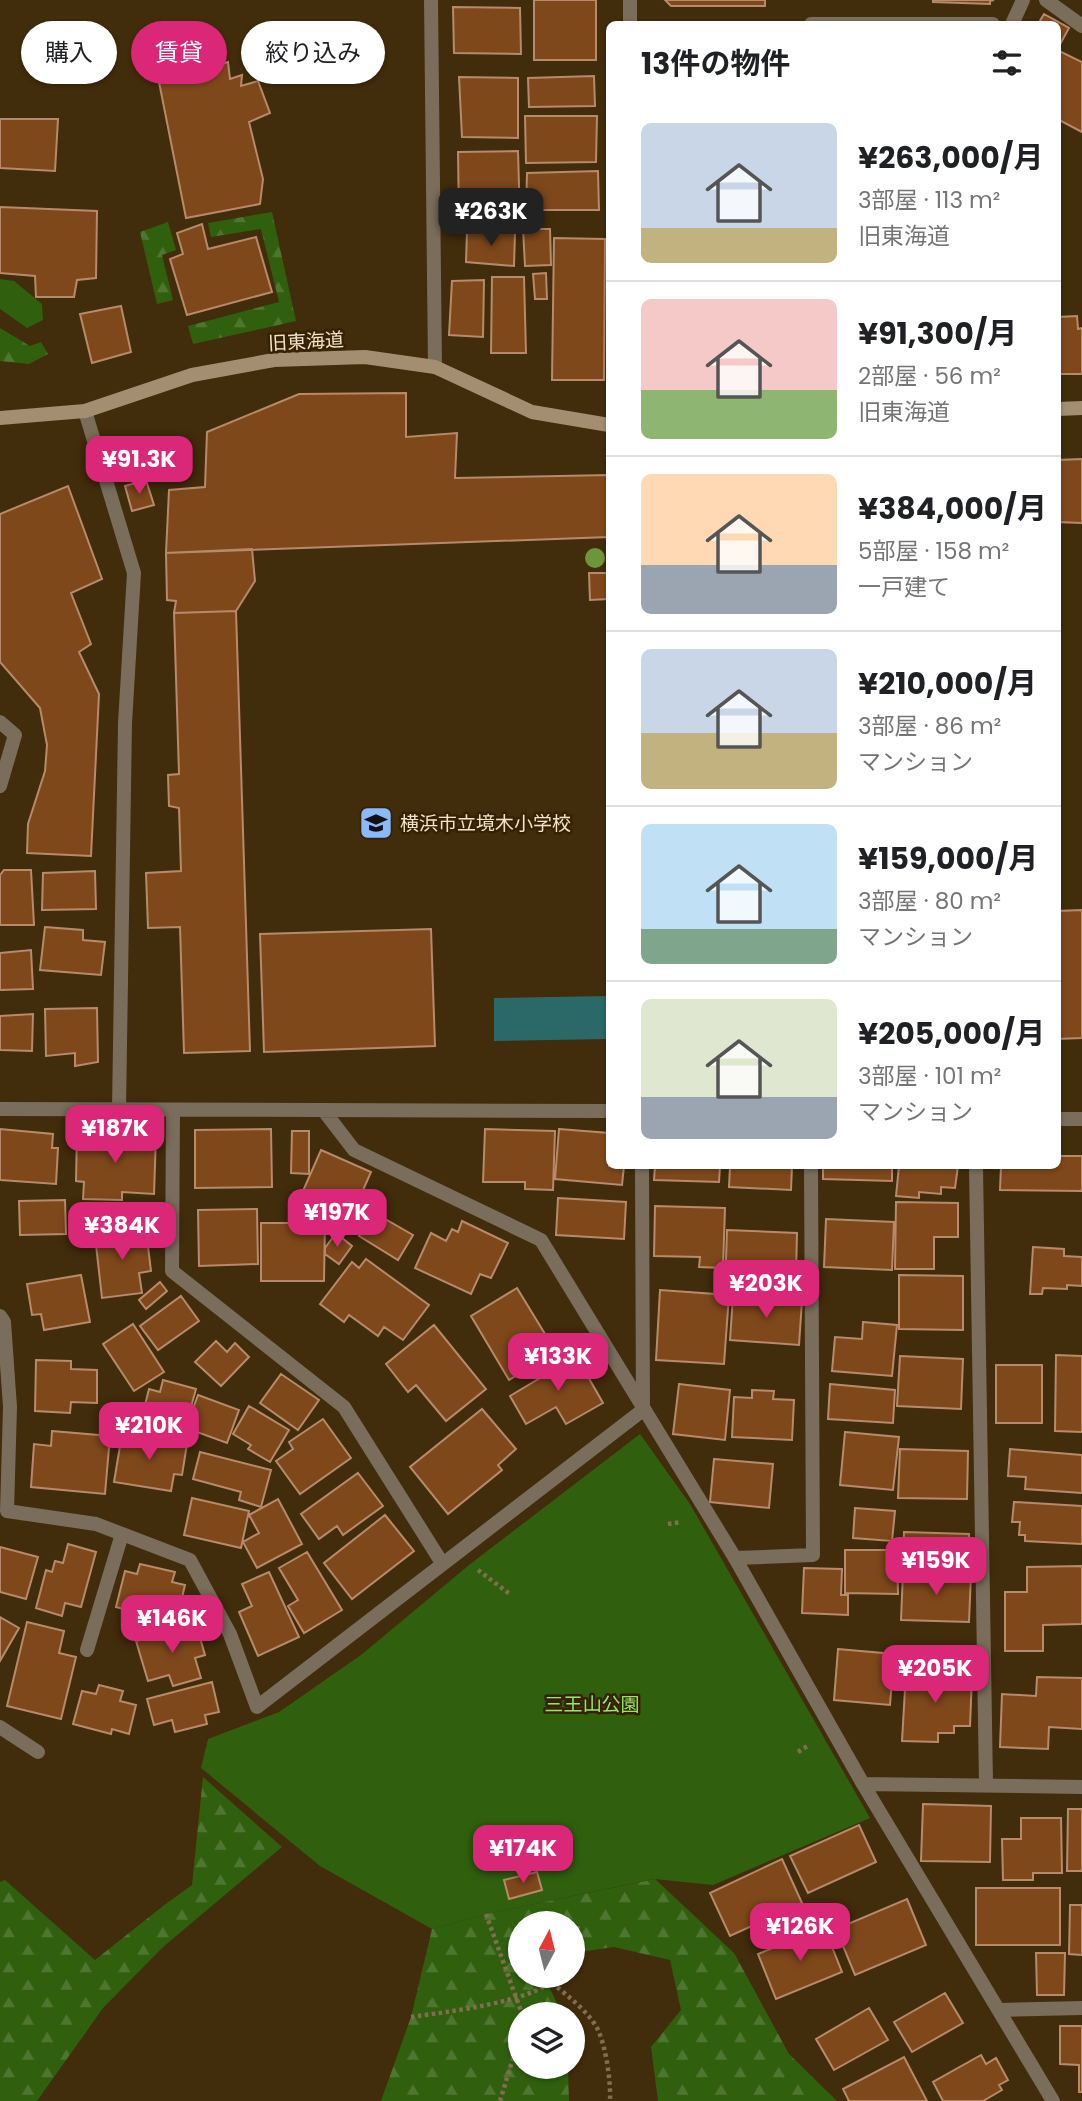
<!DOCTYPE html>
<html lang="ja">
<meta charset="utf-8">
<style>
body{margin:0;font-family:Poppins,"Noto Sans JP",sans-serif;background:#f6f6f6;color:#202124;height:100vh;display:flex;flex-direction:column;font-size:26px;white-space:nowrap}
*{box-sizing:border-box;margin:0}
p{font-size:23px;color:#757577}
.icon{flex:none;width:38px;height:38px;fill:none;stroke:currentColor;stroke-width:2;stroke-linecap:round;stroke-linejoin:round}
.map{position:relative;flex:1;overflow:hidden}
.drawer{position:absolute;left:606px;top:21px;width:455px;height:1148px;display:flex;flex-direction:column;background:#fff;border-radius:10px;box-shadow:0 2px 5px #0004}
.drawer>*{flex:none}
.top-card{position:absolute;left:21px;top:21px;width:480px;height:63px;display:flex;gap:14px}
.needle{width:46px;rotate:7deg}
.buttons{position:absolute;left:508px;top:1911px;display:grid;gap:14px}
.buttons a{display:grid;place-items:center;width:77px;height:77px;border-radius:50%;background:#fff;box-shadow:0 2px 5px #0004;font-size:35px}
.price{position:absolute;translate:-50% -60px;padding:0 16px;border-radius:14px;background:#db2777;color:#fff;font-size:23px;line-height:46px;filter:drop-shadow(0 2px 4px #0008)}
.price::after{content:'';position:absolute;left:50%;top:42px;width:21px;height:16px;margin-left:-10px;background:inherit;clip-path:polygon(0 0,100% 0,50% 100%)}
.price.on{background:#222;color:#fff}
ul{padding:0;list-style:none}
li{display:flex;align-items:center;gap:21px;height:175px;padding:0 35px}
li+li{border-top:2px solid #e0e0e0}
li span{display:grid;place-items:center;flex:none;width:196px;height:140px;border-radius:10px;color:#555}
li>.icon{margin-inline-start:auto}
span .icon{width:84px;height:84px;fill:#fffc;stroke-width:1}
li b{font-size:30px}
h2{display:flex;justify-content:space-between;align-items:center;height:84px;padding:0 35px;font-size:30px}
.tag{padding:0 24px;border-radius:32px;background:#fff;box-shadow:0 2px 5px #0004;font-size:24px;line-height:63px}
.tag.on{background:#db2777;color:#fff}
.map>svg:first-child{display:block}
.green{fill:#30600e}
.forest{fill:url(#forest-firs)}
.water{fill:#2b6969}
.building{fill:#7f481b;stroke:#b78a6b;stroke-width:2}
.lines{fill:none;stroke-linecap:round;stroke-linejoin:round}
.path{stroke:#816e51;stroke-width:4.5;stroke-dasharray:3.5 3.5;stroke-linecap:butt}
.lane{stroke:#7a6d5b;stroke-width:14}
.street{stroke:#7a6d5b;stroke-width:14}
.secondary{stroke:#a38e72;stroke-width:14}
.tree{fill:#6e943c}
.labels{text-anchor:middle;stroke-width:5;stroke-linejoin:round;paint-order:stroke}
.street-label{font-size:19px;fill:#f2e2cc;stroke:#362201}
.poi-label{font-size:19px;fill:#f2e2cc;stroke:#362201;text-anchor:start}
.park-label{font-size:19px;fill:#93e964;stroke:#362201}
</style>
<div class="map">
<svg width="1082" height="2101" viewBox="0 0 1082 2101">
<defs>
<pattern id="forest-firs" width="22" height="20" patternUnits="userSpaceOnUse" patternTransform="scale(1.75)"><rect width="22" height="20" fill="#30600e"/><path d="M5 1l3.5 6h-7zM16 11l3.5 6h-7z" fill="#4e7630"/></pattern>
</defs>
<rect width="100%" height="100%" fill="#412c0b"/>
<path class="green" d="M0,279L14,281L42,304L43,320L27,328L0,309Z
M640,1434L690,1504L870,1818L713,1885L654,1879L486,1914L432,1929L320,1866L201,1768L208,1739L279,1712L361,1655L469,1565Z"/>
<path class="forest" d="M272,212L296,321L193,344L188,326L279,302L261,229L211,237L208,223Z
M168,222L176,250L162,255L173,300L157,304L140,232Z
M0,328L30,346L41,342L48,354L29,364L0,361Z
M203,1777L282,1847L163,1947L103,2008L37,2101H0V1882L5,1880L95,1960L163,1906L192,1885Z
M655,1879L734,1953L789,2054L837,2101H658L651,2047L681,2010L670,1960L614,1947L572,1953V1923H520V1976H544L562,2014H520V2067H568L569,2101H381L411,2017L432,1929L486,1914Z"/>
<path class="water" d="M609,996V1039L494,1041V998Z"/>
<path class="building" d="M534,0H596V60H534Z
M665,0H765V6H671Z
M933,0H994L990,1V4L933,2Z
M453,7L520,8L521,54L454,53Z
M1044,14L1069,28L1057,50L1082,62V132L1057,119V24H1038Z
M228,62L230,79L242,75L241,86L258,81L270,113L249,122L263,179L260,204L186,218L159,82Z
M594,76L595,106L529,107L528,78Z
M459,77L518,78V138L462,137Z
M525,116H597L596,162L526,163Z
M0,119H58L55,171L0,168Z
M518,151L520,220L459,219L458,152Z
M598,171L599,210H526L527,173Z
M0,207L97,211L96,278L77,280L74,297H36L35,276L0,273Z
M202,224L208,249L256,237L272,292L187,315L170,259L183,254L177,233Z
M523,229H550L551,265L525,266Z
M467,231L515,232L514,266L466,262Z
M554,238L605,239L604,380H552Z
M546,273L547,299H535L533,274Z
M492,277H524L526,353H491Z
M484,280L483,337L449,335L452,281Z
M121,306L131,352L92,363L80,314Z
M1077,316L1078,329L1082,328V374H1057V317Z
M406,393V437L457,433L455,478L609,475V537L166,553L169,490L205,487L207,432L299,394Z
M1082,459V523L1057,522V460Z
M146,480L154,505L132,511L125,486Z
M68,486L102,579L71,593L91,644L79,652L99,694L91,856L27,853L28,824L45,771L47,745L40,708L0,662V514Z
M252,549L255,581L236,611L174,613L176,601L167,600L166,553Z
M589,573H609V599L590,600Z
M236,611L250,1051L184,1053L180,927L148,928L146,873L181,871L179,808L169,806L168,775L179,774L174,613Z
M4,870H31L34,925H0V875Z
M95,871L96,909L42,910L43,873Z
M1082,910V1038L1057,1039V911Z
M45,927L83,930V940L105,942L101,975L40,970Z
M431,929L435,1046L264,1052L260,934Z
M31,950L33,989L0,990V953Z
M97,1008L98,1062L75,1066V1053L46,1056L45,1009Z
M33,1014L32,1051L0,1050V1016Z
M0,1129L53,1134L52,1148H58L56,1184L0,1180Z
M271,1129L272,1187L195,1188V1130Z
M485,1129L555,1131L553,1190L525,1189V1182H483Z
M559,1129L609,1133V1166H624L622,1185L555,1179Z
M292,1131H309V1174L291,1173Z
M77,1133L156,1136L154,1194L122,1192V1200L83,1199L84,1182L76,1181Z
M321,1150L371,1172L349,1222L299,1200Z
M1057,1156H1082V1191L1000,1190L1001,1166H1057Z
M655,1166H720L719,1182L654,1180Z
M730,1166H792L791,1190L729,1187Z
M823,1166H892V1181L823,1179Z
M899,1166H958L955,1188L941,1187V1194L919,1192V1198L896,1196Z
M558,1198L626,1202L624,1239L556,1235Z
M65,1200L66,1234L20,1235L19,1201Z
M896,1202L958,1203V1237H934V1269H895Z
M655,1206L725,1208L723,1268L699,1267L700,1257L654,1256Z
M257,1209L258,1264L199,1266L198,1210Z
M373,1212L413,1235L398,1260L359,1236Z
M826,1219L894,1222L892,1270L824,1267Z
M462,1221L508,1243L491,1278L480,1274L471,1294L415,1268L431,1233L446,1241L452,1229L458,1232Z
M261,1223H325L324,1281H261Z
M146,1230L151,1271L139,1273L142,1293L102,1298L95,1236Z
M727,1230L797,1233L796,1274L754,1272L753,1291L725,1290Z
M336,1233L352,1246L339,1264L325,1254V1248Z
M1033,1247L1064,1249V1256L1082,1257V1286L1067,1285V1289L1043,1288L1042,1294H1030Z
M366,1259L429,1305L403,1340L384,1327L378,1336L349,1315L344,1322L320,1304L352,1262L359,1268Z
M81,1275L90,1322L44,1330L41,1314L32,1315L27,1284Z
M899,1275L963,1276V1330L899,1329Z
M160,1282L167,1291L146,1309L139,1300Z
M517,1288L556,1352L509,1380L471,1316Z
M660,1290L729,1295L724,1364L656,1360Z
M181,1296L199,1321L158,1350L140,1326Z
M733,1296L802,1301L799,1345L730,1340Z
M863,1322L897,1325L892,1376L832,1371L835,1337L862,1339Z
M133,1324L164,1372L134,1391L103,1344Z
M434,1325L486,1389L446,1421L416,1385L408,1392L386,1364Z
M216,1341L227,1352L235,1343L249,1357L221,1386L195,1362Z
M575,1354L603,1403L566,1424L556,1407L526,1424L510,1396L540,1378L538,1375Z
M1056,1355L1082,1356V1432L1055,1431Z
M900,1356L963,1359L961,1409L897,1406Z
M36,1360L71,1361V1369L97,1370V1403L71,1402L70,1413L35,1411Z
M996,1365H1042V1423H996Z
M281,1374L319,1400L298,1430L260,1403Z
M163,1380L196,1389L185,1428L142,1417L149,1389L160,1392Z
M679,1384L730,1390L725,1440L673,1434Z
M830,1384L895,1390L893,1423L828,1419Z
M752,1390L774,1391L773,1399L794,1400L792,1440L732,1437L734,1397L752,1398Z
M198,1395L239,1410L227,1443L186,1428Z
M249,1406L289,1430L270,1462L248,1449L251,1445L233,1434Z
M482,1409L516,1449L498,1465L502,1470L448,1514L410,1467Z
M323,1419L351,1458L300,1494L276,1461L293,1449L289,1442Z
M52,1431L110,1436L105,1494L31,1487L34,1444L51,1446Z
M845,1432L899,1437L893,1490L840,1485Z
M122,1434L187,1444L182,1475L174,1474L171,1491L114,1482Z
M900,1449L968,1451L967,1499L898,1498Z
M1010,1449L1082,1455V1493L1025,1489L1026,1477L1008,1476Z
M200,1452L271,1470L261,1507L239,1500L241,1492L193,1479Z
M714,1459L773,1464L769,1508L710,1502Z
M358,1473L383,1506L343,1535L337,1526L319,1539L301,1514Z
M192,1498L249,1511L241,1548L184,1535Z
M278,1499L302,1544L257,1568L243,1542L259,1533L249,1515Z
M1014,1502L1082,1506V1544L1025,1541V1535H1019L1020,1522H1012Z
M855,1508L895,1511L892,1541L853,1538Z
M385,1515L414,1551L352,1599L324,1563Z
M904,1532L969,1534L968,1564L903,1561Z
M68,1544L96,1552L81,1607L65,1603L62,1616L36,1608L46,1570L52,1572L55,1561L63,1563Z
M0,1547L38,1557L26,1599L0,1592Z
M845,1550H897L898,1594L845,1593Z
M307,1552L342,1610L304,1633L288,1606L298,1600L279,1568Z
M140,1564L175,1572L172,1582L185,1585L175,1627L142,1620L143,1614L116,1607L125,1571L137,1574Z
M1082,1566V1624L1043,1625V1651H1005V1592H1027V1567Z
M804,1568L842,1569L841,1595H848V1615L802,1613Z
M269,1572L299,1637L258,1656L239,1612L252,1606L242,1584Z
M903,1572L971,1574L969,1622L901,1620Z
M0,1617L19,1628L0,1661Z
M27,1622L64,1631L59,1653L76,1657L61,1719L7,1706Z
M196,1624L205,1655L195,1658L201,1678L173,1686L169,1675L148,1681L136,1641Z
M838,1649L894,1654L890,1705L834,1700Z
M906,1672L972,1676L970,1726H954V1733H938V1742L902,1741Z
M1037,1677L1082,1678V1729L1049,1727L1048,1749L1000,1747L1002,1694L1036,1696Z
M212,1682L219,1712L205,1715L207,1724L175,1732L172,1720L154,1725L147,1699Z
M99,1685L123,1691L120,1701L136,1705L129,1734L112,1729L111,1734L73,1724L82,1691L96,1694Z
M923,1804L991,1806L990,1862L921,1861Z
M1068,1809H1082V1871H1067Z
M1021,1818H1061L1062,1873H1033V1880H1003L1002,1839H1021Z
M859,1825L876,1862L808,1893L790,1856Z
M782,1859L802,1903L730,1936L710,1893Z
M537,1872L542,1890L509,1899L504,1880Z
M976,1888H1060V1945H976Z
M907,1899L926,1945L855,1975L836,1929Z
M1070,1905H1082V1955L1069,1954Z
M824,1927L842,1972L776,1999L758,1954Z
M1036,1953H1065L1064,1995H1037Z
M945,1993L963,2023L912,2052L894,2022Z
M869,2008L888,2040L834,2070L816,2039Z
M1060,2026H1082V2092H1079V2065L1060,2064Z
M981,2055L986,2064L996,2058L1008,2080L999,2085L1002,2090L983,2101H943L933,2082Z
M904,2057L927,2101H849L843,2089Z"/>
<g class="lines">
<path class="path" d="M668,1524L681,1522
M478,1570L511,1595
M798,1752L809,1745
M486,1914L522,2014
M572,1949L578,1926
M552,1983C567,1995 590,2013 598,2030C606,2047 611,2082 610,2101
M411,2017C445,2012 537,2002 558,1976
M500,2101L520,2035"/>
<path class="lane" d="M976,1166L986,1784
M735,1558L813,1555L811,1166
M0,1727L38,1752"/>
<path class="street" d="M431,0L435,367
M630,0V24
M1046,0L1082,26
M811,24H993
M1012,24L1023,0
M85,411L134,573L125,723L119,1109
M0,722L15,735L0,786
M0,1109L609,1111
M173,1110L172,1271L344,1407L442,1563
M324,1111L354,1150L541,1240L735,1558L863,1784L1053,2101
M1057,1119H1082
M0,1316L4,1322L10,1407L7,1511L96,1524L190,1560L230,1634L257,1707L643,1410L642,1166
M87,1650L122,1534
M863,1784L1082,1787
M1000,2010L1082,2008"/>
<path class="secondary" d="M1057,409L1082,408
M0,418L85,411L192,375L274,360L365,357L435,367L532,412L609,425"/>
</g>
<circle class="tree" cx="595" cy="558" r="10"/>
<defs>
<symbol id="school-square" viewBox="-11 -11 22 22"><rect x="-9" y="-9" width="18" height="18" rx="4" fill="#89bafc" stroke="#362201"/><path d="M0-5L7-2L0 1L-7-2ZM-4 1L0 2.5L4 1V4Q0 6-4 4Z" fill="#111"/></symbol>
</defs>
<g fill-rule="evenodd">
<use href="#school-square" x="357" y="804" width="38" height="38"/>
</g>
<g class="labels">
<g class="street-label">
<text transform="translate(306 341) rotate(-3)" y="7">旧東海道</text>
</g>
<g class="poi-label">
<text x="400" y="830">横浜市立境木小学校</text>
</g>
<g class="park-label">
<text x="592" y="1711">三王山公園</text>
</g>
</g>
</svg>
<div class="buttons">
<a><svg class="needle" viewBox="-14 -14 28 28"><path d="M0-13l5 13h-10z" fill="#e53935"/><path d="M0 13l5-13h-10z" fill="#757577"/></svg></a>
<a><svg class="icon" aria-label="layers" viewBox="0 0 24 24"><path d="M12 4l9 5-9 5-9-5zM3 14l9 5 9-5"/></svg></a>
</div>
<b class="price on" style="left:491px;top:248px">¥263K</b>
<b class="price" style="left:139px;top:496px">¥91.3K</b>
<b class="price" style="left:115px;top:1165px">¥187K</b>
<b class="price" style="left:337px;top:1249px">¥197K</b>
<b class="price" style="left:122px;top:1262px">¥384K</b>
<b class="price" style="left:766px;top:1320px">¥203K</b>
<b class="price" style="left:558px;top:1393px">¥133K</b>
<b class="price" style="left:149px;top:1462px">¥210K</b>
<b class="price" style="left:936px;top:1597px">¥159K</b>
<b class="price" style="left:172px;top:1655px">¥146K</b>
<b class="price" style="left:935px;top:1705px">¥205K</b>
<b class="price" style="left:523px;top:1885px">¥174K</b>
<b class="price" style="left:800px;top:1963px">¥126K</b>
<div class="top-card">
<a class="tag">購入</a>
<a class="tag on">賃貸</a>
<a class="tag">絞り込み</a>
</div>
<section class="drawer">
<h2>13件の物件<svg class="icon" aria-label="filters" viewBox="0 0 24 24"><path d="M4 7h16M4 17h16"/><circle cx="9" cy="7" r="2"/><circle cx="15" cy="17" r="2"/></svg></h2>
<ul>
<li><span style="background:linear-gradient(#c9d6e8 75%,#c2b280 0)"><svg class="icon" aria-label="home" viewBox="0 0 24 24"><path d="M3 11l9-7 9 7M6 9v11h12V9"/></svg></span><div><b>¥263,000/月</b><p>3部屋 · 113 m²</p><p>旧東海道</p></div></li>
<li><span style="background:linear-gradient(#f6c9c9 65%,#8fb573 0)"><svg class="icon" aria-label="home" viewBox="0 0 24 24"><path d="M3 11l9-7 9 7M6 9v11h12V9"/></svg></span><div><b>¥91,300/月</b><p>2部屋 · 56 m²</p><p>旧東海道</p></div></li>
<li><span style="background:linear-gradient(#ffd9b3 65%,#9aa5b1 0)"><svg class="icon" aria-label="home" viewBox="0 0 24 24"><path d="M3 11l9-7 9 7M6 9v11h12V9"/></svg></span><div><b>¥384,000/月</b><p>5部屋 · 158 m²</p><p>一戸建て</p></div></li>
<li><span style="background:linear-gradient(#c9d6e8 60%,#c2b280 0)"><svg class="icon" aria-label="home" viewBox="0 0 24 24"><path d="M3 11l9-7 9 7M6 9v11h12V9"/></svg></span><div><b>¥210,000/月</b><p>3部屋 · 86 m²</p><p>マンション</p></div></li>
<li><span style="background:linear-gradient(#bfe0f5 75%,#7fa58c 0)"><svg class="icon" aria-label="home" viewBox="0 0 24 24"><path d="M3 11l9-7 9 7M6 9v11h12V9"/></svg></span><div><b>¥159,000/月</b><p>3部屋 · 80 m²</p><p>マンション</p></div></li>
<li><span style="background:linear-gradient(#dfe7d0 70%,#9aa5b1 0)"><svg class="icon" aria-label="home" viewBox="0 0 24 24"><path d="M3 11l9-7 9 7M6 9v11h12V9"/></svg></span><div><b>¥205,000/月</b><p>3部屋 · 101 m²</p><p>マンション</p></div></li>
</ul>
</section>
</div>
